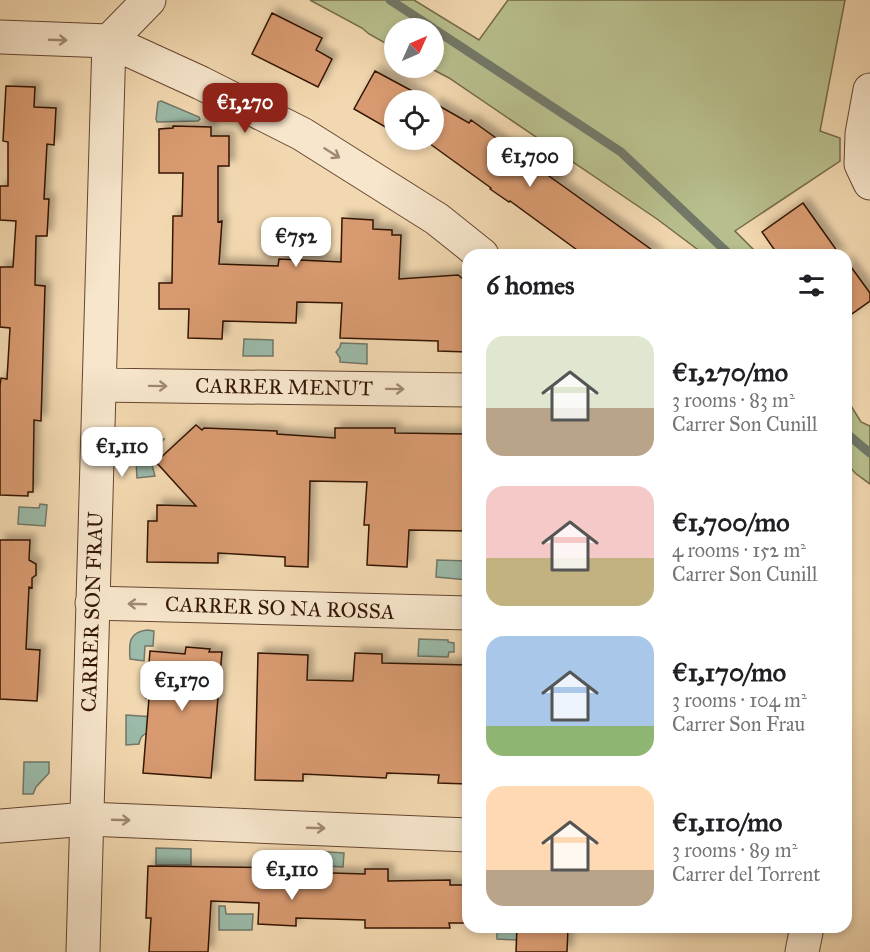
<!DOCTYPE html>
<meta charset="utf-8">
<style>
body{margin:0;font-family:"IM FELL Great Primer",serif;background:#f2f2f2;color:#202124;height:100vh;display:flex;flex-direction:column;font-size:22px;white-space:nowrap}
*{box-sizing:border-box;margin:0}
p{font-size:20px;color:#757577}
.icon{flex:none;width:33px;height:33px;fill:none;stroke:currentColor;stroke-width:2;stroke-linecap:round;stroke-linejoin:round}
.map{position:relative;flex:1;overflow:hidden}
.details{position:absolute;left:462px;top:249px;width:390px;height:684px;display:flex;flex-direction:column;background:#fff;border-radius:18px;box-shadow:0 3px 9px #0003}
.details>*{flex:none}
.needle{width:39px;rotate:45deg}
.buttons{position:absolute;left:384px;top:18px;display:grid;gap:12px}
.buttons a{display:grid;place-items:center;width:60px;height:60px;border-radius:50%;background:#fff;box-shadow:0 3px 9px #0003;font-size:30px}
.price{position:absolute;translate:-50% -51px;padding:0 14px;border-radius:12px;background:#fff;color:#222;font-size:20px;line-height:39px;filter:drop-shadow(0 2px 3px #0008)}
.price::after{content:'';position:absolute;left:50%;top:36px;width:18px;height:14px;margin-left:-9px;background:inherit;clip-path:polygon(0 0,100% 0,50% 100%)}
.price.selected{background:#8f2418;color:#fff}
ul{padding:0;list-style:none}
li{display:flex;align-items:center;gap:18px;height:150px;padding:0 24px}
li span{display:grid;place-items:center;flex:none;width:168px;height:120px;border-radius:18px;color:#555}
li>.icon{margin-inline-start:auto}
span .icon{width:72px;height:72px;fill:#fffc;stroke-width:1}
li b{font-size:26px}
h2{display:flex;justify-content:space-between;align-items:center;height:72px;padding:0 24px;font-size:26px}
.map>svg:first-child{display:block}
.green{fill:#b8bf8d;stroke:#766a4a;stroke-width:1.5}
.water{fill:#9bbaa9;stroke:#727868;stroke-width:1.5}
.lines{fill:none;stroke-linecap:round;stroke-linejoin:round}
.stream{stroke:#727868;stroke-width:9}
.building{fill:#d89a6f;stroke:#351606;stroke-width:1.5;filter:url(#shadow)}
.minor-casing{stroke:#644630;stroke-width:35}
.minor{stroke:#f7e6cc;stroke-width:33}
.oneway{stroke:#a08873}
.labels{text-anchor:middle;stroke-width:6;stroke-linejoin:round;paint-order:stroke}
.street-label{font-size:21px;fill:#351606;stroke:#f7e6cc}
</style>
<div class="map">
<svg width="870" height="952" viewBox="0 0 870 952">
<defs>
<filter id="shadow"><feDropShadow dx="5.5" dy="-5.5" stdDeviation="3" flood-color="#0004"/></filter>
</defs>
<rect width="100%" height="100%" fill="#f2d8b0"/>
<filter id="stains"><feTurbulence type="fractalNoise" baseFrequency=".00333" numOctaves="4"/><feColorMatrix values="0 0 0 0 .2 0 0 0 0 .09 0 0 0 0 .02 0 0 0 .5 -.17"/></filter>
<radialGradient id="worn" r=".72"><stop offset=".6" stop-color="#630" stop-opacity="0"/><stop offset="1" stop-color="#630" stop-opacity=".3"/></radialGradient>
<path class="green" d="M310,0H414L479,40L508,0H845L820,131L840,138V161L735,231L759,255H705L657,219L449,78L430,68H434V28H394V48L369,34L362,28Z
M846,398L861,422L870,426V484L855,473L846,462Z"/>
<path class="water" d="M161,101L199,117L200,119L198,121L157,122L156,119L158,102Z
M244,339L273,340V356H243Z
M341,343L367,344V364L340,362V358L336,352L340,347Z
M141,435L164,439L150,458L155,476L137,478L136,460Z
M40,504L47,505L45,526L18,524L19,507L39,508Z
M437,560L468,561V580L436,577Z
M147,630L154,631L153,646H145L144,661L130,659C129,644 128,632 147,630Z
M419,639L448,640V642L454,643V652H449L448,657L418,656Z
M126,715L154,717L153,732C144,734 141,734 139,744L126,745Z
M24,762H49V773L36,787L33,794H23Z
M156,848L191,849V865H156Z
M313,851L344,853L343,867L322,866L311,874Z
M219,906H225L226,914H253L252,930H219Z
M497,927H512V930L519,934V938L516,940L497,939Z"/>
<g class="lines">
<path class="stream" d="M390,0L433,28
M434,29L621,152L730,255
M846,433L870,453"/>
</g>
<path class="building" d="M272,13L322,38L316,50L332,59L318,87L252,54Z
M375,71L429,100H394V132L354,109Z
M6,86L35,87L34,107L56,108L54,145L47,144L44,199H49L47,236H36L35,285L45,286L41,421L34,420L33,492H28V496L0,495V386L1,378L7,379L10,328L0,327V267H13L16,221L0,220V186H8V142L3,141Z
M434,103L469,123L471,120L659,255H584L510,201L509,202L490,189L491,188L426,141L422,148L407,140H434Z
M173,126L211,127V136H229V166H218V222L222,221L219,264L278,266L279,259L341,262L342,218L373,220V229L392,230V235H401L399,279L458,275L468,283V352L438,351V341L340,338L342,303L297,302L296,323L223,321L222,339L188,338L189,309H159V283H172L173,216H182L183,173H159V129L173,128Z
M803,203L840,255H778L762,232Z
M846,260L870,293V301L846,318Z
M196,425L202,430L204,428L277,431V434L335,438V428H395V433L468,434V531L409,530L407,567L367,565L369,525H364L367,482L310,481L308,567L285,566V557L218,553V563L147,562L148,521H157V505L196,506L156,462Z
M0,540H30L29,560L36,564V575L32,578V588L29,587L26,649L40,650L37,701L0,699Z
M186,647L210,649L209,652H222L211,778L143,773L149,698H146L150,651L185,654Z
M258,653L308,655L307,680L353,681L355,653L382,654V663L468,665V784L438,783L439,775L387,773L386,778L303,774V781L255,780Z
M148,866L298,868V872L365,874V869H388V881L450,880V885H468V923H449L450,928H365V920L296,918V926L258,924L259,903L211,901L208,952H149L151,918H146Z
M517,927H568L567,952H516Z"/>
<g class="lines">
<defs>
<path id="minor" d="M0,37L109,41L201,83L302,134L437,219L482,255
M870,90L862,134L861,164L870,183
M99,385L468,390
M92,603L468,613
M0,826L87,819L468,835
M83,952L109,41L149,0
M802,952L807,927"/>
</defs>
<use href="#minor" class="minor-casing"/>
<use href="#minor" class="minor"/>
</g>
<defs><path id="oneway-shaft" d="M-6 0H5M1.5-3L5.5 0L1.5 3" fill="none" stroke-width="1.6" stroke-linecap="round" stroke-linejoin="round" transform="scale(1.5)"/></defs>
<g class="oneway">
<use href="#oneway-shaft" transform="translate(58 40) rotate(2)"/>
<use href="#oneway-shaft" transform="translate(332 153) rotate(32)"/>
<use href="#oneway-shaft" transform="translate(158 386) rotate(1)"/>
<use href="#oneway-shaft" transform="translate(395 389) rotate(1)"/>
<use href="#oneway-shaft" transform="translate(137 604) rotate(-178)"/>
<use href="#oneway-shaft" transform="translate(121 820) rotate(2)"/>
<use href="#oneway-shaft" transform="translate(316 828) rotate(2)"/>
</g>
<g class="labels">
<g class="street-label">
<text transform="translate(284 387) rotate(1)" y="7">CARRER MENUT</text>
<text transform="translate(280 608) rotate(2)" y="7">CARRER SO NA ROSSA</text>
<text transform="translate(92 612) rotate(-88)" y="7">CARRER SON FRAU</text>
</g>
</g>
<rect width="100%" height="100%" filter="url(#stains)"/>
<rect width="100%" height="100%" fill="url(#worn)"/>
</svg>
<div class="buttons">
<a><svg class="needle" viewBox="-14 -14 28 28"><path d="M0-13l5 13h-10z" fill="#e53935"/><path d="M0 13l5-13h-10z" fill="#757577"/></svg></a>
<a><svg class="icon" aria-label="locate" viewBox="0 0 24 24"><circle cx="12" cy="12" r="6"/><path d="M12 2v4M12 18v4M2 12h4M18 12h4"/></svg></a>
</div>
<b class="price selected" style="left:245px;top:134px">€1,270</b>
<b class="price" style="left:530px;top:188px">€1,700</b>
<b class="price" style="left:296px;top:268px">€752</b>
<b class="price" style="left:122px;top:478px">€1,110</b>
<b class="price" style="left:182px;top:712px">€1,170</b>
<b class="price" style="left:292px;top:901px">€1,110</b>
<section class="details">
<h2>6 homes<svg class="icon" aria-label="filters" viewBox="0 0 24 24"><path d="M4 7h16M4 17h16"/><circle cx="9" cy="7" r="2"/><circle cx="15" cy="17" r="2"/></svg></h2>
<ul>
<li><span style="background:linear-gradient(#dfe7d0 60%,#b9a48a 0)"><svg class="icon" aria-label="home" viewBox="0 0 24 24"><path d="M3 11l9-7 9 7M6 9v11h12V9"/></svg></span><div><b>€1,270/mo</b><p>3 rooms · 83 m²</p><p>Carrer Son Cunill</p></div></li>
<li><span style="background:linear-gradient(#f6c9c9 60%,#c2b280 0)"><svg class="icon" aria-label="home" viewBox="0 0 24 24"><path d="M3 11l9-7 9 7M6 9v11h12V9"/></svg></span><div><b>€1,700/mo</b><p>4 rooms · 152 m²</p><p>Carrer Son Cunill</p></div></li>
<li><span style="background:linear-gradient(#a9c7e8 75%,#8fb573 0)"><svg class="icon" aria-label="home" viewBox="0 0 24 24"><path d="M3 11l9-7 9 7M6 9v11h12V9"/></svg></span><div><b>€1,170/mo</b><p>3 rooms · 104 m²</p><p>Carrer Son Frau</p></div></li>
<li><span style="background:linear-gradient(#ffd9b3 70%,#b9a48a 0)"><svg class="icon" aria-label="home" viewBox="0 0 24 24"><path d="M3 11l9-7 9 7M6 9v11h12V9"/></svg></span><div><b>€1,110/mo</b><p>3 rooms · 89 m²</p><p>Carrer del Torrent</p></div></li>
</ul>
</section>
</div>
